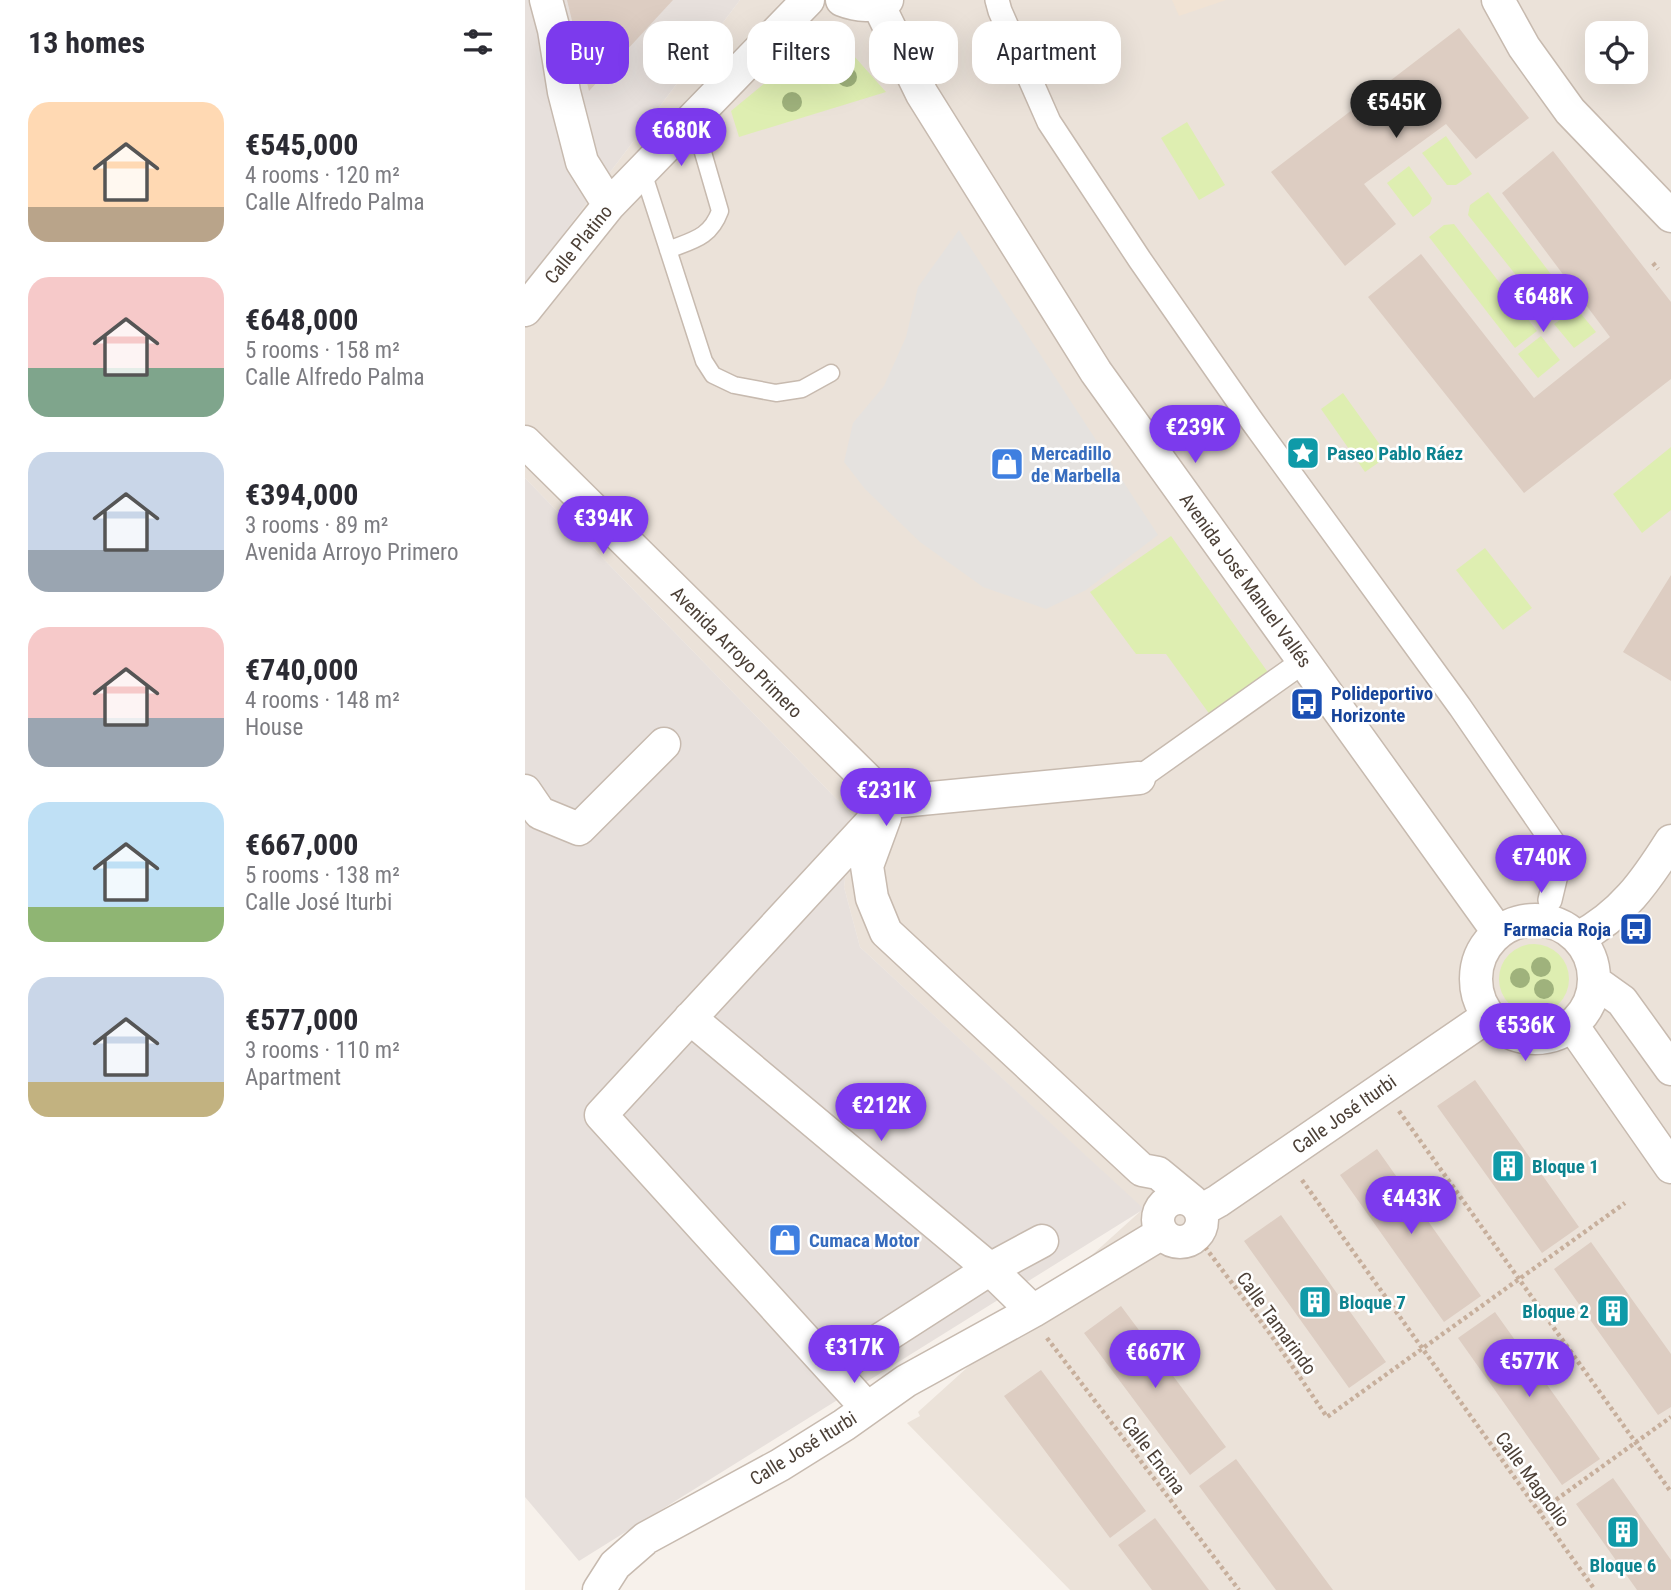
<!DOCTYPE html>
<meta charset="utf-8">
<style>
body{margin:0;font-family:"Roboto Condensed",sans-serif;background:#f7f7f7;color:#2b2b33;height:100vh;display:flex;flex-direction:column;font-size:26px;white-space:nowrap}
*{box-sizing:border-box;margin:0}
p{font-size:23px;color:#7c7c81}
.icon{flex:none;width:38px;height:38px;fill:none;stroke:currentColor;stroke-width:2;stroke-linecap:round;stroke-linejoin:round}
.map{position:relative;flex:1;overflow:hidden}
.sheet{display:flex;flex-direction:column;background:#fff;width:525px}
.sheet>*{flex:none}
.top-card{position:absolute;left:21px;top:21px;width:665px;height:63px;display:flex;gap:14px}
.buttons{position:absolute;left:1060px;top:21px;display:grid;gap:14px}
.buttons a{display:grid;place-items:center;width:63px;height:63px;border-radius:14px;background:#fff;box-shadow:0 7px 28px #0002;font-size:35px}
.price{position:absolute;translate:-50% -60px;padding:0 16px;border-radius:24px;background:#7c3aed;color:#fff;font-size:23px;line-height:46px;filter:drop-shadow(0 2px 4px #0008)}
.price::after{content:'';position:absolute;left:50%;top:42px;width:21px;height:16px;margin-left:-10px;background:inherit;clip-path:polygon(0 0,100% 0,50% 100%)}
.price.selected{background:#222;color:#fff}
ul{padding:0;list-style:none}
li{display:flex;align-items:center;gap:21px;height:175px;padding:0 28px}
li span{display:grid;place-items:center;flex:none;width:196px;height:140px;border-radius:21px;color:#555}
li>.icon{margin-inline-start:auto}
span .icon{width:84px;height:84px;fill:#fffc;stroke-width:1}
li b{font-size:30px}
h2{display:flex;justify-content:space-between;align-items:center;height:84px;padding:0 28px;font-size:30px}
.chip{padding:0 24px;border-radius:21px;background:#fff;box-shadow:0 7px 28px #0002;font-size:24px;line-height:63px}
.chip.selected{background:#7c3aed;color:#fff}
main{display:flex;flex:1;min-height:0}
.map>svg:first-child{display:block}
.residential{fill:#ebe2d9;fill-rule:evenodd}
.industrial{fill:#e7e0dc}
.education{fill:#f1e3d4}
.green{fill:#deeeb1}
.parking{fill:#e5e2df}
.building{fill:#ddcdc2}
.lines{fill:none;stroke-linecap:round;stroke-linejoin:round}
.service-casing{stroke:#c7baaf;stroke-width:19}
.pedestrian-casing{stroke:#c7baaf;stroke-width:26}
.minor-casing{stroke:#c7baaf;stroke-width:35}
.path{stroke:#c7af9c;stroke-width:4.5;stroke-dasharray:3.5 3.5;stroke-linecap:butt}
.service{stroke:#fff;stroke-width:16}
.pedestrian{stroke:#fff;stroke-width:23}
.minor{stroke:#fff;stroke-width:32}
.tree{fill:#9fb27c}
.labels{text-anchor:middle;stroke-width:5;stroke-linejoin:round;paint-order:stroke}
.street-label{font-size:19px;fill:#4c4037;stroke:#fff}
.shop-label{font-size:19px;font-weight:bold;fill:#366cbe;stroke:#fff;text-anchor:start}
.culture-label{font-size:19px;font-weight:bold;fill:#0d838f;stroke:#fff;text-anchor:start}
.transit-label{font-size:19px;font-weight:bold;fill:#164399;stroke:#fff;text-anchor:start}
</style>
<main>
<section class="sheet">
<h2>13 homes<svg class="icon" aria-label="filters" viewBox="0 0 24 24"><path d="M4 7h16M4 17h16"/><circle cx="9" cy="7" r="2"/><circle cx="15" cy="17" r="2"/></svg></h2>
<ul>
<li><span style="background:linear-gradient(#ffd9b3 75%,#b9a48a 0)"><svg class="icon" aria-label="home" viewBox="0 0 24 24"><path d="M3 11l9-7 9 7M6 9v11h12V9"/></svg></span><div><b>€545,000</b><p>4 rooms · 120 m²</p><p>Calle Alfredo Palma</p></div></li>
<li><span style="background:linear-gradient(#f6c9c9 65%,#7fa58c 0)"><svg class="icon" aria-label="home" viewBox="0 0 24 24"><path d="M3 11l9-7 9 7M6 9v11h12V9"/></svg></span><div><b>€648,000</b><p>5 rooms · 158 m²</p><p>Calle Alfredo Palma</p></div></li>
<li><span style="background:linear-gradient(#c9d6e8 70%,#9aa5b1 0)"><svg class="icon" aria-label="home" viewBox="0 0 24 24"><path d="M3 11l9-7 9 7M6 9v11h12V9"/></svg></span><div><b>€394,000</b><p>3 rooms · 89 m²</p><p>Avenida Arroyo Primero</p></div></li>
<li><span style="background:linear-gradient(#f6c9c9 65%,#9aa5b1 0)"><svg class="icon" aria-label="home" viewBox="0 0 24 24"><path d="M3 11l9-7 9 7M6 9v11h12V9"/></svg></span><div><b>€740,000</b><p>4 rooms · 148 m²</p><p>House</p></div></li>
<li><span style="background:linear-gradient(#bfe0f5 75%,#8fb573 0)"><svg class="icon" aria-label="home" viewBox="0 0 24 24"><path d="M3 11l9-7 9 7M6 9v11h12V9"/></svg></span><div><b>€667,000</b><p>5 rooms · 138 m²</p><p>Calle José Iturbi</p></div></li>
<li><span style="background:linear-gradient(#c9d6e8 75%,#c2b280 0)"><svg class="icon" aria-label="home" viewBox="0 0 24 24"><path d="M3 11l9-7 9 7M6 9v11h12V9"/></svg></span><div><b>€577,000</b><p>3 rooms · 110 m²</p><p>Apartment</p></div></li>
</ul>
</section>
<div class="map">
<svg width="1146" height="1590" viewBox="0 0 1146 1590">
<rect width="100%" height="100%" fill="#f7f1eb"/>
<path class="residential" d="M215,0H1146V1590H545L382,1423L395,1416L393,1412L618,1209L335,947L319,887L328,816L0,478V285ZM1073,33H1111V72H1073Z"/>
<path class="industrial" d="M0,0H215L0,285Z
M0,478L328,816L319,887L335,947L619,1209L54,1561L0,1497Z"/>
<path class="education" d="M647,0H701L654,16Z"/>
<path class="green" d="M305,29L361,92L214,137L206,111Z
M662,122L700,185L674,200L636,138Z
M921,136L947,174L931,185H922L897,153Z
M884,166L907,198L905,204L888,217L862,183Z
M963,192L1048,303L1026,319L943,215L945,205Z
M929,224L1012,331L990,348L904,237L919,225Z
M1052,309L1071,332L1049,348L1029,324Z
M1016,336L1035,360L1013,378L993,354Z
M818,393L863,456L840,472L796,409Z
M1146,447V510L1117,533L1088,494Z
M646,536L747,678L688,719L641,654H611L565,592Z
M960,548L1007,608L978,630L931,570Z
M974 979a35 35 0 1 1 70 0a35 35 0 1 1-70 0Z"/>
<path class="parking" d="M434,230L633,535L561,590L521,609L458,587L395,542L340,489L319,462L328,423L359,386L381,337L393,287Z"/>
<path class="building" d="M42,0H148L64,91Z
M934,28L1004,118L951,159L921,124L839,184L871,224L820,266L746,172Z
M1028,151L1146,302V379L999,493L843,297L896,254L1009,398L1085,337L977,193Z
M1146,575V681L1098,652Z
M950,1080L1054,1227L1017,1253L912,1106Z
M852,1149L956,1296L919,1322L815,1175Z
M756,1215L861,1362L824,1388L719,1241Z
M1066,1242L1146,1354V1407L1133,1415L1029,1269Z
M596,1306L701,1447L665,1475L559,1333Z
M970,1312L1075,1459L1037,1485L933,1338Z
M516,1370L621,1511L585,1538L479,1396Z
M711,1459L808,1590H751L674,1486Z
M1088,1478L1146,1560V1590H1112L1051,1504Z
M630,1518L684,1590H627L593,1545Z"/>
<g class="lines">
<defs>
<path id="service" d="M117,169L179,361L188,375L209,385L251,393L277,389L306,373
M143,250C168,240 185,238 195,211L168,118"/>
<path id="pedestrian" d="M472,0L475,11L524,122L615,260L727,421L935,707L1036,854L1025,900
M614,778L779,661"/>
<path id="minor" d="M21,0L29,30L39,92L57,162L84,205
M317,0C332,6 347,7 362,0
M973,0L999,47L1045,111L1146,216
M353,4L397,94L571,372L973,932
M0,310L84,205L283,0
M0,442L365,802L614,778
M0,791L15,813L54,829L139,744
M360,817L342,866L347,898L361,932L617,1170L633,1173L667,1201
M951 979a59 59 0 1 1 118 0a59 59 0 1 1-118 0Z
M1053,938C1097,915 1120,882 1146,841
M1069,981L1097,1001L1146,1069
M165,1018L465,1269L508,1311
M1047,1025L1146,1167
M633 1220a22 22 0 1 1 44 0a22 22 0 1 1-44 0Z
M675,1211L693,1201L963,1016
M308,1370L465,1269L517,1241
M342,1408L76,1115L365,802
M74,1590L90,1565L121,1538L255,1465L319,1425L381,1381L508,1311L637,1233"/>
</defs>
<use href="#service" class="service-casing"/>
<use href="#pedestrian" class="pedestrian-casing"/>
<use href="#minor" class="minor-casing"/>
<path class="path" d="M1128,263L1133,269
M874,1111L1146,1492
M777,1180L1070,1590
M680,1247L746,1335L802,1417L1100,1203
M522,1338L714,1590
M1014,1512L1146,1417"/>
<use href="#service" class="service"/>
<use href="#pedestrian" class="pedestrian"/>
<use href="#minor" class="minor"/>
</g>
<g class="tree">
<circle cx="294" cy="57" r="10"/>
<circle cx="322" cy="77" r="10"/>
<circle cx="267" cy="102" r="10"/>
<circle cx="1016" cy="967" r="10"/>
<circle cx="995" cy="978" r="10"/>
<circle cx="1019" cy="989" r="10"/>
</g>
<defs>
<symbol id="sight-square" viewBox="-11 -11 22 22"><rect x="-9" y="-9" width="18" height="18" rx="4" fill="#0f9aa8" stroke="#fff"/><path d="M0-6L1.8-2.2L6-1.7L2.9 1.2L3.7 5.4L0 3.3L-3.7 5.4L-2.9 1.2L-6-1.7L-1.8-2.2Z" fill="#fff"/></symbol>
<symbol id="shop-square" viewBox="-11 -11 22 22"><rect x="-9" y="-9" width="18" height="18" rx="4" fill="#3f7fe0" stroke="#fff"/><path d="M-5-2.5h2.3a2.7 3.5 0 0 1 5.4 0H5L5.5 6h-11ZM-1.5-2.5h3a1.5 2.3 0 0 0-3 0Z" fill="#fff"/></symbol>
<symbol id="bus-square" viewBox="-11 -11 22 22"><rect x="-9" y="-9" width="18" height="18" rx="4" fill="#1a4fb4" stroke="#fff"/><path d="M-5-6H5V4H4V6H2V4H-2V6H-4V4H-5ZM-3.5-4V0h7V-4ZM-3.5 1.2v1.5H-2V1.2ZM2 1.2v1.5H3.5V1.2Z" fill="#fff"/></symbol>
<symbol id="building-square" viewBox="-11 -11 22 22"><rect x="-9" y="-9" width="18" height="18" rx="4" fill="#0f9aa8" stroke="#fff"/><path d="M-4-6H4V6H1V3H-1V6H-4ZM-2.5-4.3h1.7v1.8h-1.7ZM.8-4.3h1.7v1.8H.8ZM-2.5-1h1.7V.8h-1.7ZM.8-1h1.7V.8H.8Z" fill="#fff"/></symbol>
</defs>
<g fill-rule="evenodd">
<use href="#sight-square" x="759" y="434" width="38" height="38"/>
<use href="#shop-square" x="463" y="445" width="38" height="38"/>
<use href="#bus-square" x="763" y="685" width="38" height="38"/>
<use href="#bus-square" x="1092" y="910" width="38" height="38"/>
<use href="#building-square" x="964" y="1147" width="38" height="38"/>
<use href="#shop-square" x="241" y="1221" width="38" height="38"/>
<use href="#building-square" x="771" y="1283" width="38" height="38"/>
<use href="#building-square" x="1069" y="1292" width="38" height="38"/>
<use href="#building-square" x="1079" y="1513" width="38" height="38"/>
</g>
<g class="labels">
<g class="street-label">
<text transform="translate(53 244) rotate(-51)" y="7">Calle Platino</text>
<text transform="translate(721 580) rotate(54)" y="7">Avenida José Manuel Vallés</text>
<text transform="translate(212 652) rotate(45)" y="7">Avenida Arroyo Primero</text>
<text transform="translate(819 1114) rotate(-35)" y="7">Calle José Iturbi</text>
<text transform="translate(752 1323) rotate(54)" y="7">Calle Tamarindo</text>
<text transform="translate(278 1448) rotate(-32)" y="7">Calle José Iturbi</text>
<text transform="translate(629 1455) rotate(53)" y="7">Calle Encina</text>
<text transform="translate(1008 1479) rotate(54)" y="7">Calle Magnolio</text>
</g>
<g class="shop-label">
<text x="506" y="460">Mercadillo<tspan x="506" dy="22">de Marbella</tspan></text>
<text x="284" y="1247">Cumaca Motor</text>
</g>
<g class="culture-label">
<text x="802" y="460">Paseo Pablo Ráez</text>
<text x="1007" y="1173">Bloque 1</text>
<text x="814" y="1309">Bloque 7</text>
<text x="1064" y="1318" text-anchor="end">Bloque 2</text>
<text x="1098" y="1572" text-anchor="middle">Bloque 6</text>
</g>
<g class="transit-label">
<text x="806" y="700">Polideportivo<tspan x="806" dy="22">Horizonte</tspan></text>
<text x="1086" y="936" text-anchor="end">Farmacia Roja</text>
</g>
</g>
</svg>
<div class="buttons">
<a><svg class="icon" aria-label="locate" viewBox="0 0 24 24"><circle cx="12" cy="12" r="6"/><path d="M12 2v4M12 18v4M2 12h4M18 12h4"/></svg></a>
</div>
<b class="price selected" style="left:871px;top:140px">€545K</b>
<b class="price" style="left:156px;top:168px">€680K</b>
<b class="price" style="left:1018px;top:334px">€648K</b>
<b class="price" style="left:670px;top:465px">€239K</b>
<b class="price" style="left:78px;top:556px">€394K</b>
<b class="price" style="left:361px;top:828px">€231K</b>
<b class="price" style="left:1016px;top:895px">€740K</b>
<b class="price" style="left:1000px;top:1063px">€536K</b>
<b class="price" style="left:356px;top:1143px">€212K</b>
<b class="price" style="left:886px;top:1236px">€443K</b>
<b class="price" style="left:329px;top:1385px">€317K</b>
<b class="price" style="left:630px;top:1390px">€667K</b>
<b class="price" style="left:1004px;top:1399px">€577K</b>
<div class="top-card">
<a class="chip selected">Buy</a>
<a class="chip">Rent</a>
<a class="chip">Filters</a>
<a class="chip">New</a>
<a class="chip">Apartment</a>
</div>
</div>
</main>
